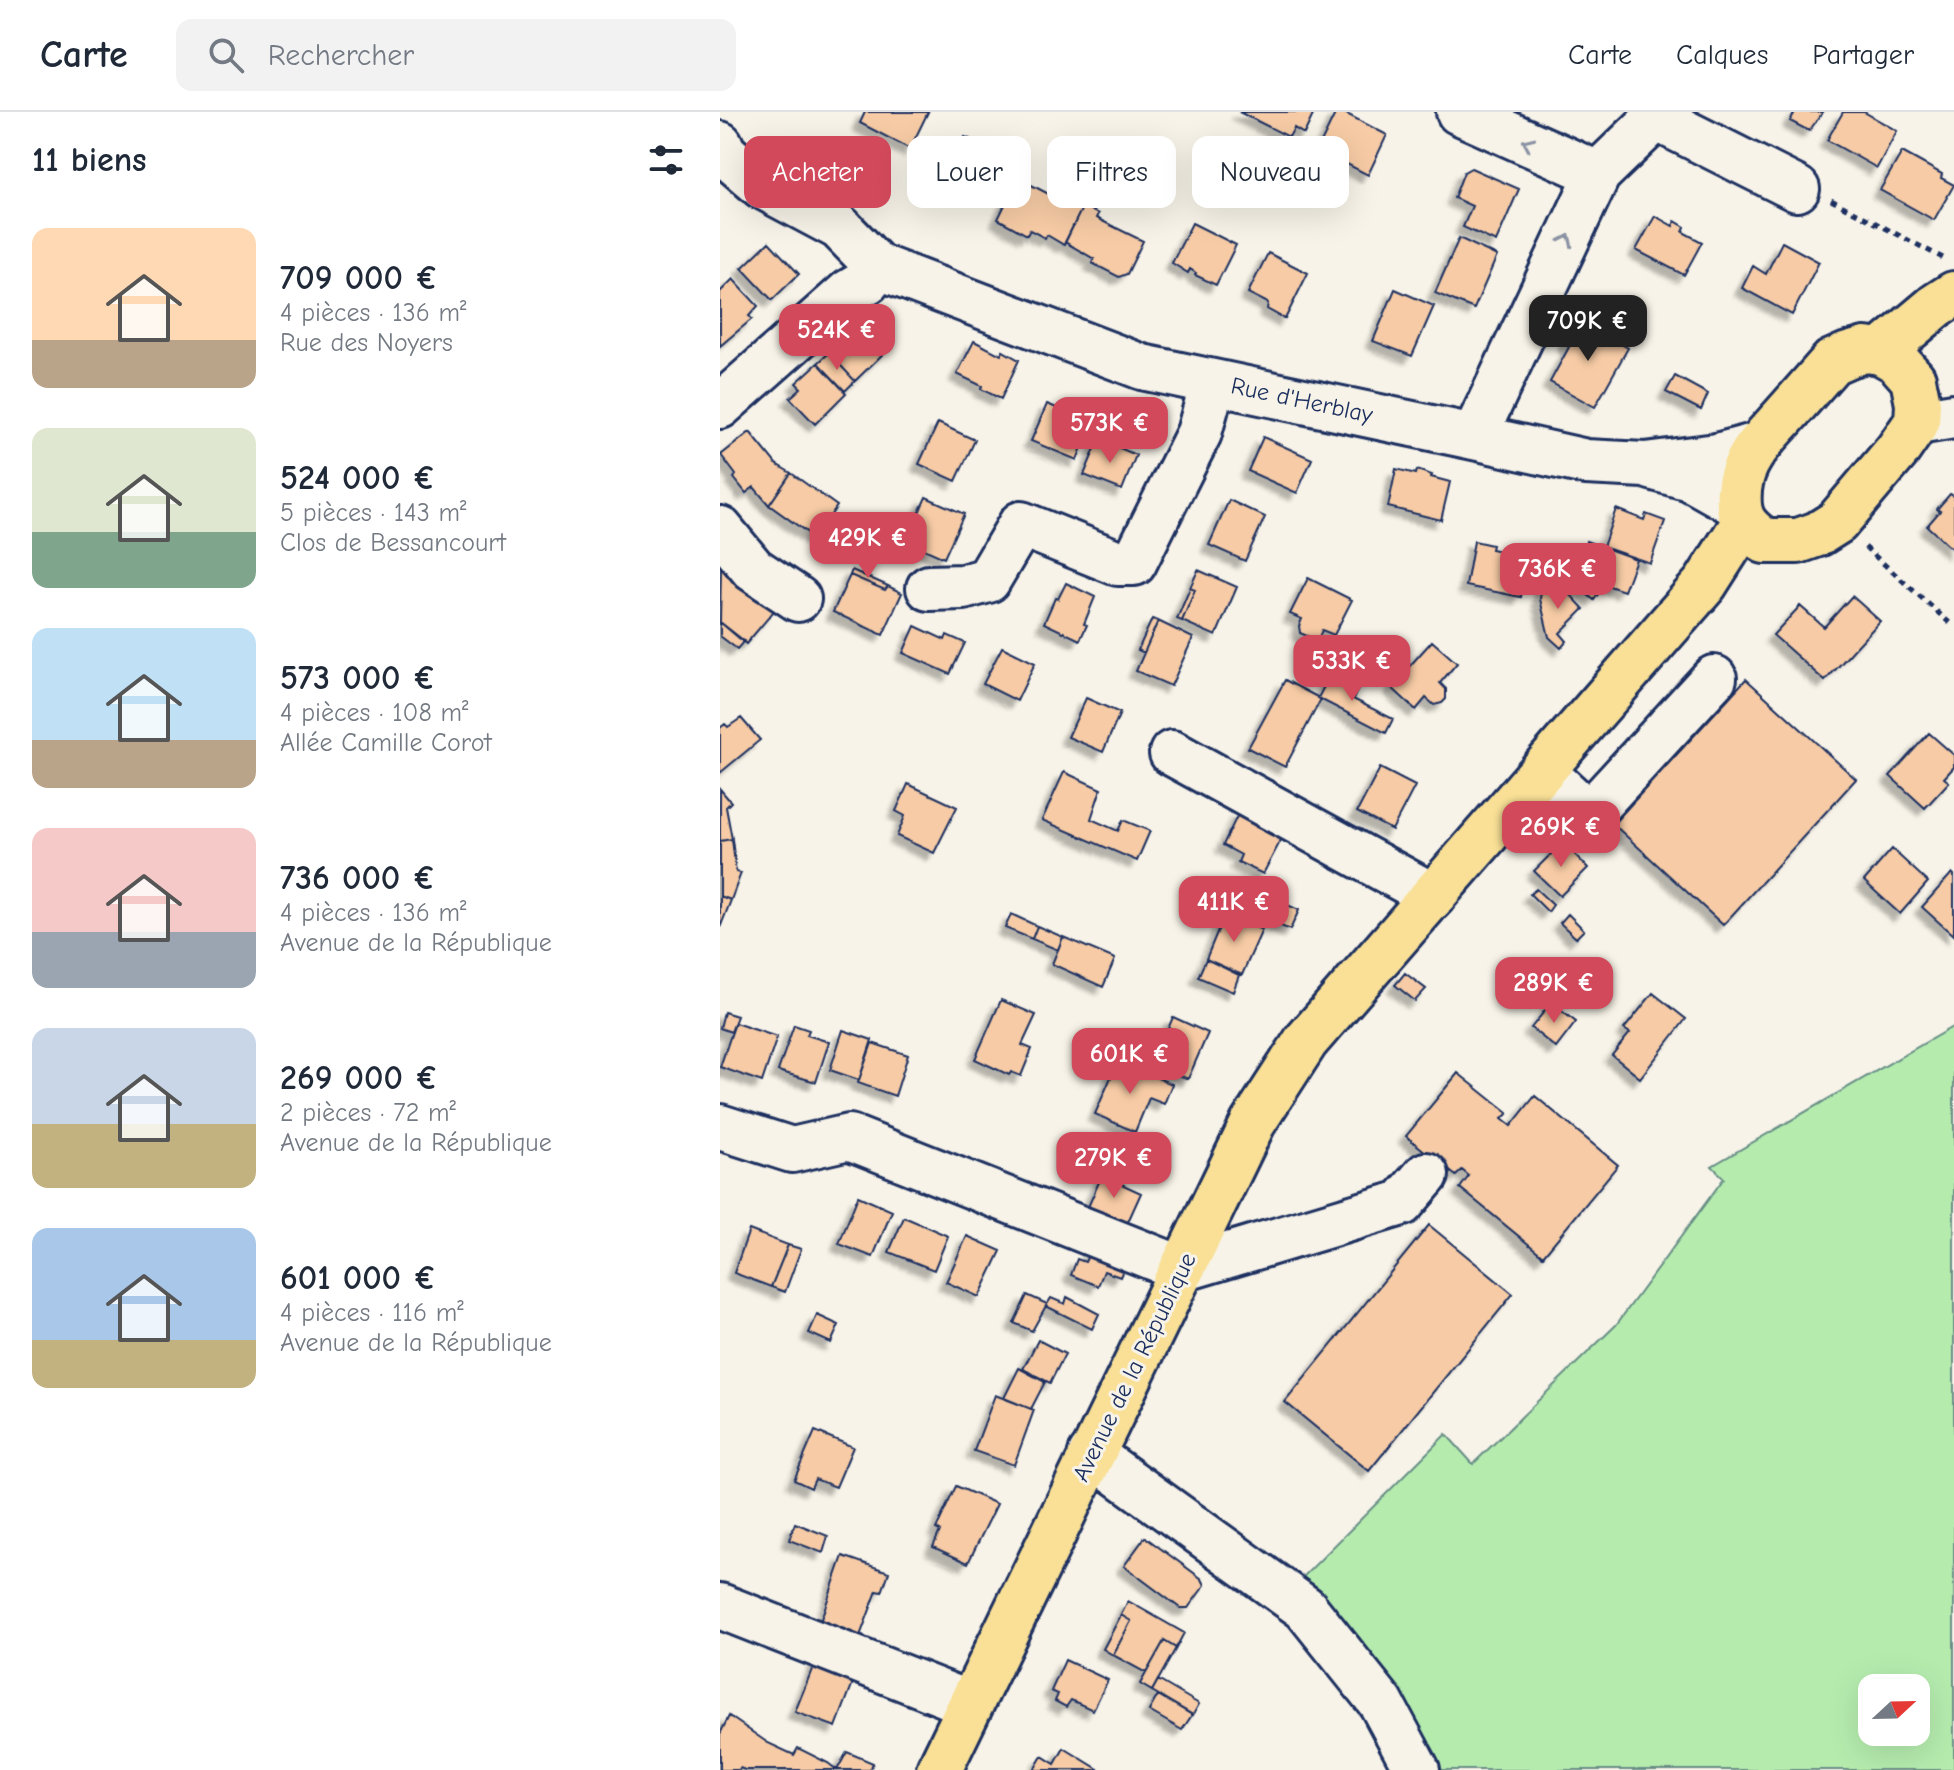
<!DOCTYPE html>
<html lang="fr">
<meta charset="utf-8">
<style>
body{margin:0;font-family:"Comic Neue",sans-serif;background:#f2f2f3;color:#1f2937;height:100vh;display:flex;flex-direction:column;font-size:30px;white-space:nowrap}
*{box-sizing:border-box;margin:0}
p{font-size:26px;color:#747a83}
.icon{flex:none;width:44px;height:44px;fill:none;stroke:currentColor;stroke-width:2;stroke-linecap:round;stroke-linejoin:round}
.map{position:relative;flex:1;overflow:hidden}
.panel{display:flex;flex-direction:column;background:#fff;width:720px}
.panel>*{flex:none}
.top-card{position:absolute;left:24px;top:24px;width:760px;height:72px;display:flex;gap:16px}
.needle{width:52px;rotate:68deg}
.tools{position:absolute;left:1138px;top:1562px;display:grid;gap:16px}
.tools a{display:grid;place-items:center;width:72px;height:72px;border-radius:16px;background:#fff;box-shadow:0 8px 32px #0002;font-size:40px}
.price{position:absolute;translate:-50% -68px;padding:0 18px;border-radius:16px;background:#d1495b;color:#fff;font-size:26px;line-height:52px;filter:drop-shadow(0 2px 4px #0008)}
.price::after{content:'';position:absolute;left:50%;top:48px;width:24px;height:18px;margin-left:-12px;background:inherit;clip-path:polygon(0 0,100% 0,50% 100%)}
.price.on{background:#222;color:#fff}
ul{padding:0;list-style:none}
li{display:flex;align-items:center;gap:24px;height:200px;padding:0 32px}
li span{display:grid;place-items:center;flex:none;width:224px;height:160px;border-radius:16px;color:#555}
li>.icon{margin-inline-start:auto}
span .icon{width:96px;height:96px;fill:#fffc;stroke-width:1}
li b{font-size:34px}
h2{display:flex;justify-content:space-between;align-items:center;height:96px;padding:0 32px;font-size:34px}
.pill{padding:0 28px;border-radius:16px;background:#fff;box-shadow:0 8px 32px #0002;font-size:28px;line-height:72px}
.pill.on{background:#d1495b;color:#fff}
header{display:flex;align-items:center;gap:48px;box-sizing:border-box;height:112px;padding:0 40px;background:#fff;border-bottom:2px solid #e0e1e3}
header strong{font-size:38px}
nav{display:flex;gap:44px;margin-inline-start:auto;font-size:28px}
.search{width:560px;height:72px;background:#f2f2f3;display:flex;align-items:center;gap:20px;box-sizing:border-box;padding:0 28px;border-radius:16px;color:#747a83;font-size:30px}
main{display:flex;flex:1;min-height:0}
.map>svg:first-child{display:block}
.green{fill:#b5ecae;stroke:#688e86;stroke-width:2;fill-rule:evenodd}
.building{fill:#f6cba5;stroke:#1b2f5e;stroke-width:2;filter:url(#shadow)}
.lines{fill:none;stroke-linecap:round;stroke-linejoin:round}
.minor-casing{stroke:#1b2f5e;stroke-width:50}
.major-casing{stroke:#1b2f5e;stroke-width:50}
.path{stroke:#1b2f5e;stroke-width:5;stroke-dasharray:6 6;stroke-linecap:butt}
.minor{stroke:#f7f3e8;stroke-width:44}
.major{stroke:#f9e096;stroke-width:44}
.oneway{stroke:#8991a3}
.labels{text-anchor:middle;stroke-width:6;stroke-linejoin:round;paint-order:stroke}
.street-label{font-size:24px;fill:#1b2f5e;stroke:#f7f3e8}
</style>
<header>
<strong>Carte</strong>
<div class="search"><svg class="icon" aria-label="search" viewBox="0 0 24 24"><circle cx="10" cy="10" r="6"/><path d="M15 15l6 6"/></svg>Rechercher</div>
<nav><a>Carte</a><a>Calques</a><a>Partager</a></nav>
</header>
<main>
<section class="panel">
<h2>11 biens<svg class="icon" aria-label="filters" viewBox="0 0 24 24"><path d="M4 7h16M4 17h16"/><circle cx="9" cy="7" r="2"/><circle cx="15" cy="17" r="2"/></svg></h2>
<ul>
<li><span style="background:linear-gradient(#ffd9b3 70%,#b9a48a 0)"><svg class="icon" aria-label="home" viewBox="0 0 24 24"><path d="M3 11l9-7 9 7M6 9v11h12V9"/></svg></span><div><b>709 000 €</b><p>4 pièces · 136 m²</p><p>Rue des Noyers</p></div></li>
<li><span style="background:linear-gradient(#dfe7d0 65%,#7fa58c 0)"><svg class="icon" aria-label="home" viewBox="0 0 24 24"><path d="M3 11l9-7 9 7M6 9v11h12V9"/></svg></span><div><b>524 000 €</b><p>5 pièces · 143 m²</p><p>Clos de Bessancourt</p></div></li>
<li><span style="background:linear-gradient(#bfe0f5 70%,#b9a48a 0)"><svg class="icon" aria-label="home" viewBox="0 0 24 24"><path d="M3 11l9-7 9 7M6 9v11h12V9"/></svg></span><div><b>573 000 €</b><p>4 pièces · 108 m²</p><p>Allée Camille Corot</p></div></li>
<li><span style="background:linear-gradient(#f6c9c9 65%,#9aa5b1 0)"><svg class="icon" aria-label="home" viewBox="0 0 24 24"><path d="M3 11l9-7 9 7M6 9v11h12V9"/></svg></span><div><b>736 000 €</b><p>4 pièces · 136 m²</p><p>Avenue de la République</p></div></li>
<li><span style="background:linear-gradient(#c9d6e8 60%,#c2b280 0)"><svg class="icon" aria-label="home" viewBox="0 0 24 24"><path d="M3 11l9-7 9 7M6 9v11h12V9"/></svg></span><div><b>269 000 €</b><p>2 pièces · 72 m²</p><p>Avenue de la République</p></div></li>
<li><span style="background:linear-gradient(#a9c7e8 70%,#c2b280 0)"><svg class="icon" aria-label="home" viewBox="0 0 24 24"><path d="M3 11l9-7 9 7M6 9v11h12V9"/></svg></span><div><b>601 000 €</b><p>4 pièces · 116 m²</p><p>Avenue de la République</p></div></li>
</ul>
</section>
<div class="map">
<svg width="1234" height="1658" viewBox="0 0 1234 1658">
<defs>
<filter id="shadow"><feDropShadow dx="-7" dy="7" stdDeviation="2" flood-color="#0004"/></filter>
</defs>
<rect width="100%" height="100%" fill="#f7f3e8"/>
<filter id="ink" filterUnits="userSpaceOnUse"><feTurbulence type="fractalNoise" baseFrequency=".0125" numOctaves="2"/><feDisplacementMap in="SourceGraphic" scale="16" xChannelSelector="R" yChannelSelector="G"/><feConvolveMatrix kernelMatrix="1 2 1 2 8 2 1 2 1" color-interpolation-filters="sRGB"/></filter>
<g filter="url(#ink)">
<path class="green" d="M1234,914V1658H721L566,1482L726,1322L753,1352L896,1213L1004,1066L992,1054ZM1152,1576H1196V1620H1152Z"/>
<path class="building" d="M145,0H208L190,37L140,11Z
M519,0H593L594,1L584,22L574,16L569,25Z
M616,0H623L667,23L648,63L598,37Z
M1075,0H1103L1089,19L1070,9Z
M1123,0H1144L1177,19L1157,56L1107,28Z
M245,25L281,42L265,76L229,57Z
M1182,40L1222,62L1221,66L1234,73L1214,108L1160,78Z
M751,56L799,77L776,130L743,115L752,94L734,86L744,60Z
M298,66L342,89L345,85L363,94L344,133L327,123L325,126L310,118L307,123L278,107Z
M363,94L378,102L376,106L423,129L407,162L399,165L372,151L374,147L345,130Z
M935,104L953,114L955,109L965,115L963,120L982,130L964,163L916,138Z
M472,111L516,133L496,173L475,163L476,161L470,157L468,161L452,151Z
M739,126L777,144L754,197L715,181Z
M49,130L79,162L52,188L22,156Z
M1062,130L1099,150L1072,203L1022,176L1033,154L1046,162Z
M548,141L588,161L565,207L547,197L548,191L528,181Z
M13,167L38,194L29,204L32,207L0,234V180Z
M675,177L714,194L692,244L653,229Z
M858,208L908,236L875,295L830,270L849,235L844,232Z
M140,211L166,239L135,269L109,241Z
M254,229L281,243L283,239L299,248L281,287L261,277L262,274L237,262Z
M109,241L135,269L125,279L98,251Z
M98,251L126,281L95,312L70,286L81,276L76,271Z
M955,264L988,282L981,298L946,280Z
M327,292L344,299V303L370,315L357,348L311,329Z
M218,311L255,328L236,369L199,352Z
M30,320L56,352L71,361L49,393L34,375L26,381L14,366L16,363L1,343Z
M543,325L592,347L577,381L528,359Z
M379,327L416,343L402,378L364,363Z
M676,357L696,362L697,358L712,363L711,365L730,370L721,408L668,395Z
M71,361L117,394L95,426L49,393Z
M1230,382L1234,384V439L1207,414L1220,399L1217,397Z
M206,385L244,402L224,446L186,429Z
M509,388L545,405L525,449L489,433Z
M896,397L924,408L926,402L945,409L930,451L883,435Z
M754,429L772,433L771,437L809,445L801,485L746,474Z
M866,429L916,447L904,479L874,469L878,458L862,452Z
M1,456L54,499L26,532L0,510Z
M132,458L168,474L165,478L130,463Z
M478,458L517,475L496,524L462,509L475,478L470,476Z
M130,463L165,478L168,474L182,481L163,523L113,500Z
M859,464L879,481L874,488L857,474Z
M588,466L632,488L614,523L602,518L599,525L592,526L580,521L579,514L582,507L570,502Z
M823,466L848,483L850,482L864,497L840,521L847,529L841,536L829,525L820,487Z
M346,471L375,485L364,512L367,513L360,528L324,511L335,486L338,487Z
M470,476L475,478L462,509L457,507Z
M1132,484L1160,509L1105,569L1053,523L1080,494L1104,515Z
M432,507L438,509L424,541L418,538Z
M438,509L473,526L451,574L416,559Z
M0,510L24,529L17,537L0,524Z
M195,514L225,528L227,523L245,531L230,562L183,541Z
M712,529L737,551L720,571L726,577V587L722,591L714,593L706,586L696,598L671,575Z
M282,535L315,551L297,589L263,572Z
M611,561L639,575L633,587L673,607L666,621L598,586Z
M1026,567L1136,667L1003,813L893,712Z
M565,568L601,587L565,655L528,636Z
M366,586L400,601L383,640L348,625Z
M21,606L40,628L0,661V616L5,612L8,615Z
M1209,621L1234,643V655L1224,666L1229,670L1205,696L1170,664Z
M660,656L695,674L672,718L637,700Z
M344,660L381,677L371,707L398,719L403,708L430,719L417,749L322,708Z
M188,672L237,695L214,741L177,724L185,704L176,699Z
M0,677L11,690L6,695L12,727L0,729Z
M519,700L538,710L536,715L561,728L543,762L518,750L521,743L503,733Z
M12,727L16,760L21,761L11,788L0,784V729Z
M843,730L868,756L840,784L814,759Z
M1172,737L1208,770L1180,802L1144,769Z
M1232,761L1234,763V824L1202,795Z
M816,777L833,793L828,800L810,782Z
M0,784L11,788L0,816Z
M547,784L579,798L570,818L538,804Z
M505,801L542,818L522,863L486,847Z
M291,802L317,814L312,827L285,816Z
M848,802L864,818L856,826L840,811Z
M317,814L343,825L338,838L312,827Z
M343,825L395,847L383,875L332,852Z
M486,847L519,863L513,880L478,865Z
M685,861L706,877L695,889L675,873Z
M933,881L966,907L920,966L892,943L910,921L904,917Z
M281,888L316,903L302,933L312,937L301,964L291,960L289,963L255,947Z
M831,891L856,910L836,936L811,916Z
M4,900L17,904L11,920L0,916Z
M453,905L488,921L468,967L433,952Z
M15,911L57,925L42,970L0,955Z
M74,913L89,918L87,923L109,930L96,970L58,959Z
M123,918L152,928L139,968L110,958Z
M152,931L188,943L175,984L138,971Z
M398,949L452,972L444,992L429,986L415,1020L375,1002Z
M738,961L788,1001L782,1007L791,1014L815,984L898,1053L823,1144L740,1076L749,1064L742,1058L736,1064L686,1024Z
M382,1063L421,1081L407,1112L368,1095Z
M138,1084L172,1099L153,1145L119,1132Z
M184,1105L228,1124L214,1158L169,1140Z
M709,1113L793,1182L649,1359L565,1290Z
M29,1118L68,1133L51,1175L14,1161Z
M247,1124L281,1139L259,1185L226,1170Z
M68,1133L81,1137L65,1180L51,1175Z
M372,1135L407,1149L400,1165L384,1159L378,1174L351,1163L357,1147L365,1150Z
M307,1183L327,1192L312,1219L294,1211Z
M347,1185L379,1202L372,1217L326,1194L331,1186L345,1192Z
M97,1203L119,1213L111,1231L89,1221Z
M318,1228L345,1242L330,1271L303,1257Z
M299,1256L325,1270L311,1297L284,1286Z
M275,1283L314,1298L294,1353L254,1339Z
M95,1319L133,1335L116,1375L95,1367L91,1376L74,1368Z
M236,1374L277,1392L248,1451L213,1435L220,1419L216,1417Z
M75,1411L108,1424L103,1441L69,1428Z
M425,1425L482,1467L485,1473L468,1496H460L404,1454Z
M123,1444L169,1460L162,1480L157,1479L140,1524L100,1510Z
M408,1489L464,1521L456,1536L444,1529L426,1561L393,1543L411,1509L401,1503Z
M401,1503L411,1509L393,1543L383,1537Z
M444,1529L456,1536L432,1579L420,1572Z
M97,1545L137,1560L116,1615L75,1600Z
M345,1548L388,1568L373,1598L351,1588L346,1595L335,1589L338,1582L331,1579Z
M438,1568L479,1592L473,1603L432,1579Z
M438,1583L472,1603L462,1618L429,1599Z
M9,1604L48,1631L74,1643L78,1636L108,1651L117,1658L127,1640L153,1651L150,1658H25L20,1656L19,1658H0V1622Z
M344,1636L378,1657L377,1658H314L322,1644L335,1652Z"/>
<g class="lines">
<defs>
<path id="minor" d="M739,0L878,62
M0,32L4,41L42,74L119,115L157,154L422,255L754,325L866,350L925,353L997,344L1038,333
M0,294L129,180L148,169L157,154
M1197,310L1234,304
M754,325L878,62L936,6L1077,77
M931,355L970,366L1018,393
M0,417L33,457L78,487
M209,476L243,475L268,468L301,412L398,451H414L479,321L493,270
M452,641L713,784
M822,659L869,702L994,566
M0,1015L72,1038L129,1025L462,1157L682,1091L706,1063
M371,1342L585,1496L661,1591L697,1658
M0,1494L250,1592"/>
<path id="major" d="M1145,238L1161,240L1177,249L1193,267L1198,292L1197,310L1177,339L1117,410L1098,422L1078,429H1045C1023,414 1017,404 1019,378C1022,345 1046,325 1067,301C1082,284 1097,267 1112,250L1128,243Z
M1161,240L1217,193L1234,182
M219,1658L533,1011L586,929L985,472L1024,411"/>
</defs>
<use href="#minor" class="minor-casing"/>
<use href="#major" class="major-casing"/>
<path class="path" d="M1111,88L1223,146
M1145,435L1234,515"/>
<use href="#minor" class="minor"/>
<use href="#major" class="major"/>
</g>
<defs><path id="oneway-chevron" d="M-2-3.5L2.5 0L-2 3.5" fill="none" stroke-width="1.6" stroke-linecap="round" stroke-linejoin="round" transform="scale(2)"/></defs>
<g class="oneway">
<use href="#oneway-chevron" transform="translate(808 31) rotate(-156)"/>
<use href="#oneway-chevron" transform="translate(847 128) rotate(-65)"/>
</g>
</g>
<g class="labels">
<g class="street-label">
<text transform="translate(582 288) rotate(12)" y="8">Rue d'Herblay</text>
<text transform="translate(414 1255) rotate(-64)" y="8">Avenue de la République</text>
</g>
</g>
</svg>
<div class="tools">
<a><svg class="needle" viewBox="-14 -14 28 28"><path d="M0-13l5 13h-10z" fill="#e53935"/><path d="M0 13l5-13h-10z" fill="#747a83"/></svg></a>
</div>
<b class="price on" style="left:868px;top:251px">709K €</b>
<b class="price" style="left:117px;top:260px">524K €</b>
<b class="price" style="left:390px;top:353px">573K €</b>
<b class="price" style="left:148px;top:468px">429K €</b>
<b class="price" style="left:838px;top:499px">736K €</b>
<b class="price" style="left:632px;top:591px">533K €</b>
<b class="price" style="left:841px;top:757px">269K €</b>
<b class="price" style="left:514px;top:832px">411K €</b>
<b class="price" style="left:834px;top:913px">289K €</b>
<b class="price" style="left:410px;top:984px">601K €</b>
<b class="price" style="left:394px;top:1088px">279K €</b>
<div class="top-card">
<a class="pill on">Acheter</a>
<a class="pill">Louer</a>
<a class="pill">Filtres</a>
<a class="pill">Nouveau</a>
</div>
</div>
</main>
